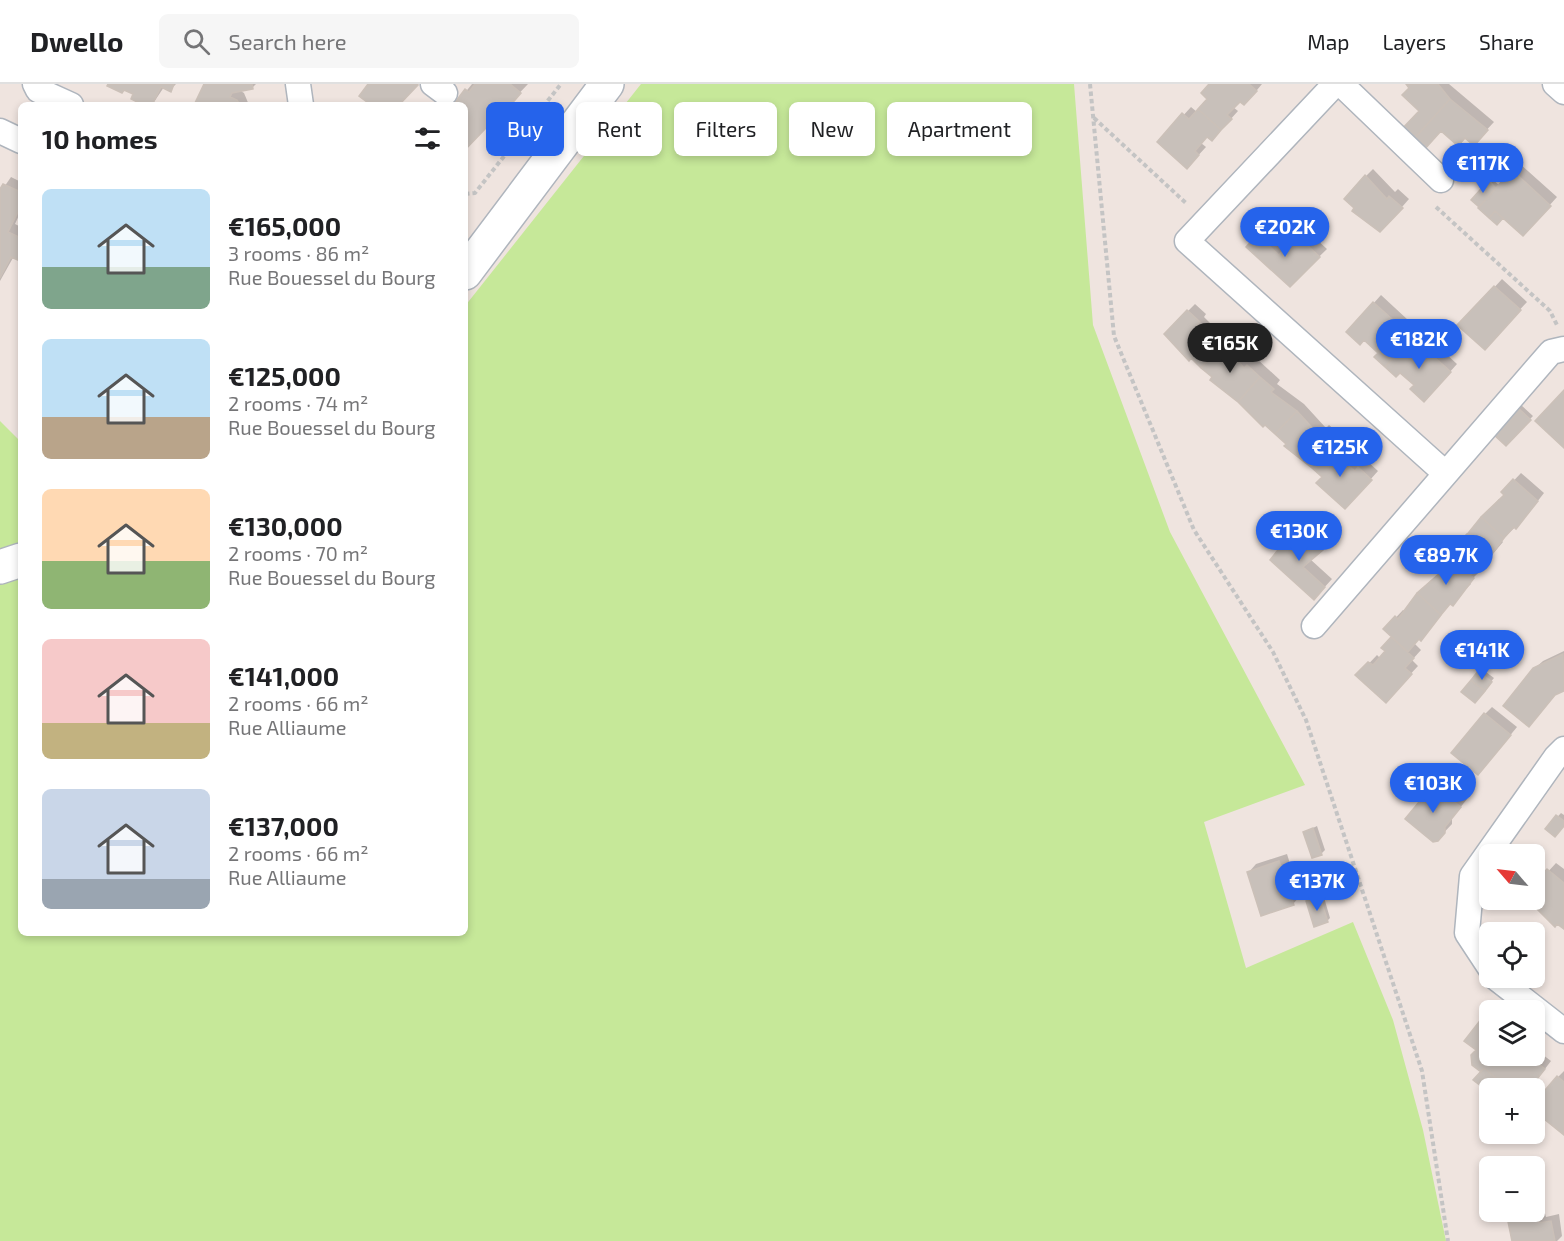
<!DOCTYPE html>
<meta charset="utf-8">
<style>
body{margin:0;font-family:"Exo 2",sans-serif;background:#f6f6f6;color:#202124;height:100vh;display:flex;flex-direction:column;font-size:22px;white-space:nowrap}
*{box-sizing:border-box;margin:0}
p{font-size:20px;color:#757577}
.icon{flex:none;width:33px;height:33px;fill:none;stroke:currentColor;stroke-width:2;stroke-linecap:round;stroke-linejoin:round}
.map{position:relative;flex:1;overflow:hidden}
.side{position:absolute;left:18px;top:18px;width:450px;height:834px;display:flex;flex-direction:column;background:#fff;border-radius:9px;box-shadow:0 3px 9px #0003}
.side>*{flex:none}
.hud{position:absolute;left:486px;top:18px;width:570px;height:54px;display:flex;gap:12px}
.needle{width:39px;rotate:298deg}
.fabs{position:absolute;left:1479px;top:760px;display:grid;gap:12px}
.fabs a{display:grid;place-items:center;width:66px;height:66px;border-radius:9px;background:#fff;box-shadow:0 3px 9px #0003;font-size:30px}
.price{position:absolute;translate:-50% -51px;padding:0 14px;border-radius:21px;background:#2563eb;color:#fff;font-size:20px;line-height:39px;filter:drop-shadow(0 2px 3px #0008)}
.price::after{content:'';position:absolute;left:50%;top:36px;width:18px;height:14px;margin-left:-9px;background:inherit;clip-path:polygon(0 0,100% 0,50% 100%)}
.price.current{background:#222;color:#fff}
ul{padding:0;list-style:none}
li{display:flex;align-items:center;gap:18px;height:150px;padding:0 24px}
li span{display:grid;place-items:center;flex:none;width:168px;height:120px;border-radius:9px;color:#555}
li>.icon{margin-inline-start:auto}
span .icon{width:72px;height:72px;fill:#fffc;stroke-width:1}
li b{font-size:26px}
h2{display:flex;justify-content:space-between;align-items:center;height:72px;padding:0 24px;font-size:26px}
.pill{padding:0 21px;border-radius:9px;background:#fff;box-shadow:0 3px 9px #0003;font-size:21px;line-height:54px}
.pill.current{background:#2563eb;color:#fff}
header{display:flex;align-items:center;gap:36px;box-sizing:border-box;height:84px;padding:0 30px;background:#fff;border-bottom:2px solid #e0e0e0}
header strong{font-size:28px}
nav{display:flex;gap:33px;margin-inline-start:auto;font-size:21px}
.search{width:420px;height:54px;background:#f6f6f6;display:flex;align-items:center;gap:15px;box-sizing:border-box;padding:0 21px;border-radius:9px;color:#757577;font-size:22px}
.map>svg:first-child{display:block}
.green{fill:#c6e899}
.shadow{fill:#0003}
.building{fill:#c8c0ba;stroke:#cbc0b8;stroke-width:1.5}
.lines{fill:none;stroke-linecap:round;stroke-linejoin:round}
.street-casing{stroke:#afb5bd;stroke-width:27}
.secondary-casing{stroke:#afb5bd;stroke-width:36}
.path{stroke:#c4c4c4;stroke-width:4;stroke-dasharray:4.5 3;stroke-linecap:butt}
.street{stroke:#fff;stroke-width:24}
.secondary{stroke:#fff;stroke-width:33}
</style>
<header>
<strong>Dwello</strong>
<div class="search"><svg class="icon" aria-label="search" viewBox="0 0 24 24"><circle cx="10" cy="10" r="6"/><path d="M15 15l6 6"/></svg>Search here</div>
<nav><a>Map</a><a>Layers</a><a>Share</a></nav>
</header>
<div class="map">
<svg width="1564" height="1157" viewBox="0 0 1564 1157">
<rect width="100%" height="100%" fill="#efe4df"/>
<path class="green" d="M641,0H1074L1093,241L1170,448L1305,701L1204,738L1246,884L1353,838L1393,936L1423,1046L1446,1157H0V337L21,358V849H465V222Z"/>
<path class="shadow" d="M110,0H176L170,6L164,3L152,21H147L135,10Z
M206,0H256L252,4L239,6L244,9L249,21H196Z
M472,0H528L465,66V21H455Z
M1211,0H1262L1252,12L1240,16L1233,23L1238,27L1219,48L1208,52L1201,59L1206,63L1194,76L1159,58L1191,23L1197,28L1209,14Z
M1408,0H1449L1494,38L1481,52H1466L1421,27Z
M1520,80L1557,113L1530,143L1490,97L1492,95L1500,102Z
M1373,85L1395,108L1398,105L1409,115L1388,139L1366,92Z
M11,93L21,98V127L15,140L21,143V174L14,172L0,197V109Z
M1303,143L1327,165L1290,201L1248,163L1265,144L1286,163Z
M1502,195L1527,218L1492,256L1460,241Z
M1381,211L1408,236L1403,242L1425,262L1431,256L1457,280L1431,309L1416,301L1364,255L1348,248Z
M1195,220L1206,230L1204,233L1211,240L1218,246L1220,243L1253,277L1256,274L1280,296L1277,300L1304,320L1326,344L1329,341L1342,352L1351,362L1347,366L1363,380L1366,376L1378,387L1352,416L1214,293L1188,227Z
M1521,321L1533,332L1506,360L1495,350Z
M1521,389L1544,409L1523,436L1501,456L1503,458L1492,471L1477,483L1481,486L1469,498L1471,500L1446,524L1428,548L1414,559L1421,566L1412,576L1418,582L1393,609L1358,591L1377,571L1381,575L1387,567L1383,563L1393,552L1385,545L1403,526L1406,528L1443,487L1440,485L1452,472L1448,468L1467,449L1469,451L1499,415L1501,416L1507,411L1503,408Z
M1305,436L1329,458L1310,475L1332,495L1322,506L1272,476Z
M1564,567V605L1557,609L1529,641L1534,585L1543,577Z
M1482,585L1494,594L1478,614L1463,608Z
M1492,623L1517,643L1485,682V630Z
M1442,694L1467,715L1452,734V740L1437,756L1407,735Z
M1561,729L1564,731V741L1547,744Z
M1317,742L1325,766L1321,770L1305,748Z
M1287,770L1300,812L1293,820L1249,788L1256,780Z
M1556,779L1564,785V843L1529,816H1534V803Z
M1323,810L1330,834L1327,837L1308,818Z
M1490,929V972H1534V964L1551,977L1541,990L1523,994L1514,1005L1483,987L1478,966L1483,935Z
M1564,987V1050L1558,993Z
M1534,1101L1538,1104L1546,1133L1559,1130L1562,1152L1557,1157H1513L1508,1128H1534Z"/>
<path class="building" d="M108,0H174L171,8L161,3L152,21H143L131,15L133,10L124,6L122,9L107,2Z
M204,0H252L253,5L232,9L230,13L237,16L240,21H194Z
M368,0H416L418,1L399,21H371L359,12Z
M475,0H510L521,9L489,46L486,44L465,66V21H453L465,5L469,8Z
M1209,0H1249L1257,7L1244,21L1240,18L1227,31L1232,35L1221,46L1198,25L1207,15L1201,9Z
M1406,0H1438L1450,15L1413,56L1401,46L1419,27L1402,11L1409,4Z
M1450,15L1488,46L1474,62L1465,54L1458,62L1441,47L1424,66L1413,56Z
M1198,25L1221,46L1212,57L1207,53L1195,67L1199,71L1187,85L1157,58L1182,29L1189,35Z
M1512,86L1551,122L1523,152L1495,127L1489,134L1478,124Z
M1365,91L1387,115L1389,112L1403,124L1380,148L1352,127L1354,124L1344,115Z
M1488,97L1496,104L1479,123L1471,116Z
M3,100L21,108V122L8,148L21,154V174L20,177L11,173L0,194V105Z
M1495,127L1503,134L1497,141L1489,134Z
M1295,150L1320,173L1290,203L1246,163L1257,151L1279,171Z
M1494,202L1521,226L1485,266L1457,241Z
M1373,218L1402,244L1396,250L1406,259L1385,283L1374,273L1378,269L1364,256L1360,261L1346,248Z
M1187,226L1200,238L1197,241L1203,247L1210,252L1211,250L1223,260L1201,284L1191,274L1189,277L1164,250Z
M1406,259L1417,268L1422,262L1451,288L1424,318L1410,305L1414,301L1400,289L1396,293L1385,283Z
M1223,260L1244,284L1247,281L1260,293L1238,318L1210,296L1212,293L1201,284Z
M1260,293L1274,305L1271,308L1297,327L1275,350L1265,341L1263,343L1238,318Z
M1564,306V364L1535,337Z
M1517,323L1531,336L1506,362L1493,350Z
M1297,327L1318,350L1321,347L1334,359L1312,384L1284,362L1286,360L1275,350Z
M1333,360L1344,370L1340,375L1355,387L1358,383L1372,396L1345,425L1316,399L1322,393L1312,384Z
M1513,395L1538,417L1516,445L1514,443L1504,454L1481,433L1504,411L1501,408Z
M1481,433L1504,454L1484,480L1482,478L1471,491L1446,468L1458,455L1461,458Z
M1296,443L1323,466L1303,483L1325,503L1314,516L1270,476Z
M1450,472L1474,494L1453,522L1450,520L1441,531L1417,509L1441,488L1437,485Z
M1417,509L1441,531L1421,557L1419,555L1408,568L1383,545L1395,532L1398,535Z
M1391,553L1414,574L1405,584L1412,590L1386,619L1355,591L1368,578L1373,581L1385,567L1381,564Z
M1563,570L1564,607L1555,611L1529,643L1503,622L1533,584Z
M1478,587L1492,598L1485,607L1471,596Z
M1471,596L1485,607L1475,619L1461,608Z
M1484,629L1511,651L1478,691L1451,669Z
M1433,701L1461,723L1445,743V749L1438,757L1433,758L1405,735Z
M1556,731L1564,737V742L1555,753L1545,745Z
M1313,744L1322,771L1312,774L1303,748Z
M1279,777L1294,821L1261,832L1247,788Z
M1547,785L1564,799V845L1557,840L1555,843L1528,816H1534V800Z
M1320,813L1328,838L1314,843L1306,817Z
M1482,934L1490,940V972H1528L1545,985L1534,999L1529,995L1522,996L1515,1005H1502L1496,1000V994L1484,984L1481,988L1472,981L1471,971L1476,966L1464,957Z
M1484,984L1496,994V1000L1502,1005H1490V1009L1473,996Z
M1557,992L1564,998V1051L1544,1035L1539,1041L1534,1038V1019Z
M1506,1128H1534L1539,1139L1551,1137L1555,1157H1512Z"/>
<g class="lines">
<defs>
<path id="street" d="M35,0L38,6L71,21
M298,0L301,21
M433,0L445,9
M1335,0L1187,157L1445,389
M1341,0L1441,96
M1555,0L1564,8
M0,47L21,57
M1314,542L1551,268L1564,265
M1490,884L1467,849L1472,792L1556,673L1564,665
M1496,894L1564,947"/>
<path id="secondary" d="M465,189L607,0
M0,483L21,476"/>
</defs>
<use href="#street" class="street-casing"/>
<use href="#secondary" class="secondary-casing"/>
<path class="path" d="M1090,0L1114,252L1194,446L1273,568L1306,636L1422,987L1448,1157
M1094,34L1187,120
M465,110L475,109L561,0
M1436,123L1550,227L1557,241"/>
<use href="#street" class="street"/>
<use href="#secondary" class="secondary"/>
</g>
</svg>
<div class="fabs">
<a><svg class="needle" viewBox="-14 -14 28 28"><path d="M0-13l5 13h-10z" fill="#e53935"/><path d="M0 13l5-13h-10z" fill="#757577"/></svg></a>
<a><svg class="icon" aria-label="locate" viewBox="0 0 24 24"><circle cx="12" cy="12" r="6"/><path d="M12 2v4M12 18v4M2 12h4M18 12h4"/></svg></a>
<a><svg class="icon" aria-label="layers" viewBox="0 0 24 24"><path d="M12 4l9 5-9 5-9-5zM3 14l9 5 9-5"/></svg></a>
<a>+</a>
<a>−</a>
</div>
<b class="price" style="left:1483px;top:110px">€117K</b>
<b class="price" style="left:1285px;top:174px">€202K</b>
<b class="price" style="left:1419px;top:286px">€182K</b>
<b class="price current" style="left:1230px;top:290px">€165K</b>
<b class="price" style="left:1340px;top:394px">€125K</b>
<b class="price" style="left:1299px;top:478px">€130K</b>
<b class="price" style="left:1446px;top:502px">€89.7K</b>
<b class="price" style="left:1482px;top:597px">€141K</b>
<b class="price" style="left:1433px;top:730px">€103K</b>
<b class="price" style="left:1317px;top:828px">€137K</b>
<div class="hud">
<a class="pill current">Buy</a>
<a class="pill">Rent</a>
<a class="pill">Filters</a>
<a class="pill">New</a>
<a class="pill">Apartment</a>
</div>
<section class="side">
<h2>10 homes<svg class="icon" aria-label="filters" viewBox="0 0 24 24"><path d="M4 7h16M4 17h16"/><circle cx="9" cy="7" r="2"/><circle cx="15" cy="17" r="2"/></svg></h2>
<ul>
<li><span style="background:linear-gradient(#bfe0f5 65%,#7fa58c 0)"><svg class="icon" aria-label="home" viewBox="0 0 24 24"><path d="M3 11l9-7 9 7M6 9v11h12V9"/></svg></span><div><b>€165,000</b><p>3 rooms · 86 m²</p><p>Rue Bouessel du Bourg</p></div></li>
<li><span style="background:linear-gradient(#bfe0f5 65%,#b9a48a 0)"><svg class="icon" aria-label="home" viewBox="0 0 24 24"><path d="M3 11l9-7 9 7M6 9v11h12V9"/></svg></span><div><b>€125,000</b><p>2 rooms · 74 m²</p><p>Rue Bouessel du Bourg</p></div></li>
<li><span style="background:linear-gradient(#ffd9b3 60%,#8fb573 0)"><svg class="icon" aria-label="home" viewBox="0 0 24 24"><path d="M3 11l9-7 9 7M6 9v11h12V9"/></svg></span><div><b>€130,000</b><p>2 rooms · 70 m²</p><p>Rue Bouessel du Bourg</p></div></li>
<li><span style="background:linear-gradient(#f6c9c9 70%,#c2b280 0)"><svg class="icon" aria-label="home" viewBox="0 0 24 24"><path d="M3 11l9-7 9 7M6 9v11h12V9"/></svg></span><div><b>€141,000</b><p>2 rooms · 66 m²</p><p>Rue Alliaume</p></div></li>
<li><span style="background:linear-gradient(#c9d6e8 75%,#9aa5b1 0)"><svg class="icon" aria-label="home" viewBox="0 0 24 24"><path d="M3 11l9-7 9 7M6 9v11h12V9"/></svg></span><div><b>€137,000</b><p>2 rooms · 66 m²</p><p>Rue Alliaume</p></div></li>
</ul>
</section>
</div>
